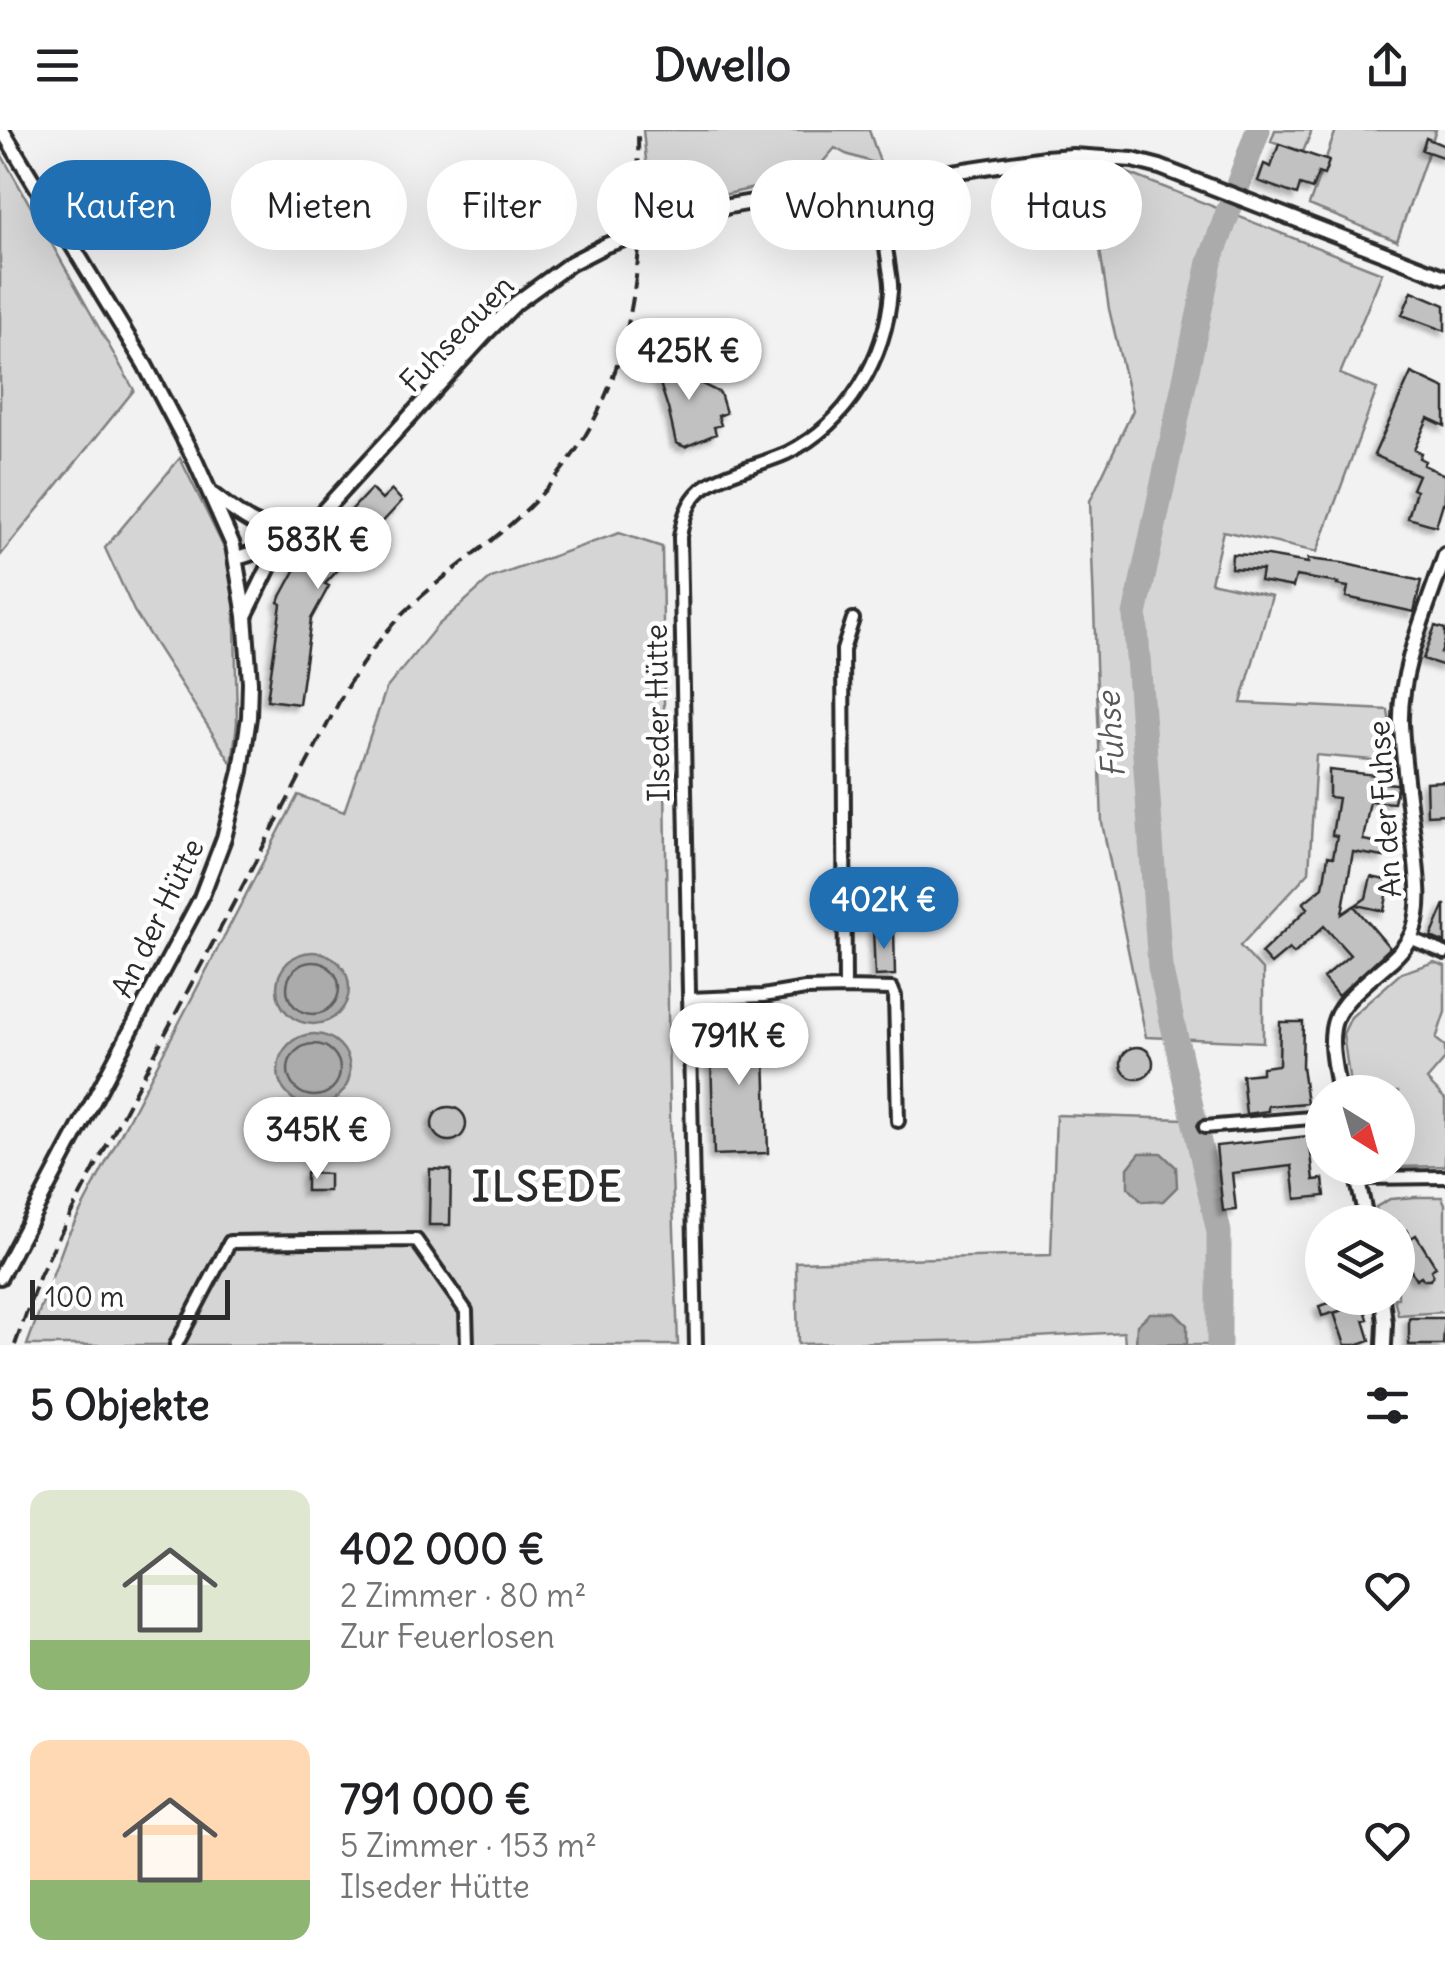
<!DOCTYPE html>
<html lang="de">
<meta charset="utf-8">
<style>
body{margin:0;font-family:Delius,sans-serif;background:#f6f6f6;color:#202124;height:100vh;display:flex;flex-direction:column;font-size:38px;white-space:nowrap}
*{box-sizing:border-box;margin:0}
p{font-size:32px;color:#757577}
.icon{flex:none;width:55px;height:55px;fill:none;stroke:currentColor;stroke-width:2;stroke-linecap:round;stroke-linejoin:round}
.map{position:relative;height:1215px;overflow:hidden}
.details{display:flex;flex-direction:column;background:#fff;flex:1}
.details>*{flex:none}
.top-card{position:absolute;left:30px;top:30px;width:1385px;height:90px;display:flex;gap:20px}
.needle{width:65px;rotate:143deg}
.buttons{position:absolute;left:1305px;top:945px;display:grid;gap:20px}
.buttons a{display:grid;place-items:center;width:110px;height:110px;border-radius:50%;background:#fff;box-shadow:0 10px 40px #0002;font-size:50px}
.scale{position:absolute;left:30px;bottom:25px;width:200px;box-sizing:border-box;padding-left:10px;border:5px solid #2b2b2b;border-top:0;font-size:28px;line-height:35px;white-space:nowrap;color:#2b2b2b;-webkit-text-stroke:8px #fff;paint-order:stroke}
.price{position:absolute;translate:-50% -85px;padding:0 22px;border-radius:35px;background:#fff;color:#222;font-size:32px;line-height:65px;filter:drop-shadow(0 2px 5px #0008)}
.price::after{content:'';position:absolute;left:50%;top:60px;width:30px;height:22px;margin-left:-15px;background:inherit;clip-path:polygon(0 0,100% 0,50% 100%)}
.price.active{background:#1f6fb2;color:#fff}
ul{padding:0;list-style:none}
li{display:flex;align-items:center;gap:30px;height:250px;padding:0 30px}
li span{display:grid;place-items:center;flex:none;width:280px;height:200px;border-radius:20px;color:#555}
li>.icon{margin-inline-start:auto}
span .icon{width:120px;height:120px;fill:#fffc;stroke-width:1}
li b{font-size:42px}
h2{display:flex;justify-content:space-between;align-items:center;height:120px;padding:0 30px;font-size:42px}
.chip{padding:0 35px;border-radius:45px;background:#fff;box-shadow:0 10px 40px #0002;font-size:35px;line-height:90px}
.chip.active{background:#1f6fb2;color:#fff}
header{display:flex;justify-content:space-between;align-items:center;height:130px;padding:0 30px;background:#fff;font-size:45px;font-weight:800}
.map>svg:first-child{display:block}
.green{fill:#d5d5d5;stroke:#808080;stroke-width:2.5}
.water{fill:#ababab;stroke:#787878;stroke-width:2.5}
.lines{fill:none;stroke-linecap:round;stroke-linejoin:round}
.shore{stroke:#5e5e5e;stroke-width:2.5}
.river{stroke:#ababab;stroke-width:25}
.building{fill:#c1c1c1;stroke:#2b2b2b;stroke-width:2.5;filter:url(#shadow)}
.minor-casing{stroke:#2b2b2b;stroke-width:18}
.tertiary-casing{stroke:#2b2b2b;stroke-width:20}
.minor{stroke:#fff;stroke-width:10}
.tertiary{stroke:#fff;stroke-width:12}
.rail{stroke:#2b2b2b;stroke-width:4;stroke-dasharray:15 8;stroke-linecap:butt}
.labels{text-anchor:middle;stroke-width:9;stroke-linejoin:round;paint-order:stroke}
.street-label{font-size:30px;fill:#2b2b2b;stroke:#fff}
.water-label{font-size:32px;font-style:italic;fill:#585858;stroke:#fff}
.district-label{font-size:40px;font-weight:bold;letter-spacing:2.5px;fill:#2b2b2b;stroke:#fff}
</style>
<header><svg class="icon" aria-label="menu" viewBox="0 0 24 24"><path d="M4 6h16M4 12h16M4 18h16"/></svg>Dwello<svg class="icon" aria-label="share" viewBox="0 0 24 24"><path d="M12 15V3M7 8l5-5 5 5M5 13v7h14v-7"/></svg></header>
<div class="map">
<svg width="1445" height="1215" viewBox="0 0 1445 1215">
<defs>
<filter id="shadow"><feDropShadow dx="-4.5" dy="4.5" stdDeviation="2.5" flood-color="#0004"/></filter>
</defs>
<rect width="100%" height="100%" fill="#f2f2f2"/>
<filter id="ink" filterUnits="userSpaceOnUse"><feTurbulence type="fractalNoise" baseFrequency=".01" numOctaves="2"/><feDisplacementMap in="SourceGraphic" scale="20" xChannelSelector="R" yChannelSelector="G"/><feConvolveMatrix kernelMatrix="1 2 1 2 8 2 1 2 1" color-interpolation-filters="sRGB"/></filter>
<g filter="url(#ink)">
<path class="green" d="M643,0H869L881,35L846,24L835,18L822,33L826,42L651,81Z
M1275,0H1312L1303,22L1271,11Z
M1336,0H1436L1397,111L1309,75Z
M0,22L134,260L0,426Z
M1098,36L1128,43L1382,143L1340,244L1377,259L1317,422L1223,401L1211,452L1272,466L1241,573L1388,580L1395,632L1316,625L1309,742L1240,816L1263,841V912L1146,907L1102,693L1090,371L1133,280L1109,179L1097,100L1038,40Z
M180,328L229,428L234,446L237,593L232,634L134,481L105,418Z
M619,403L662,417L669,956L678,1215H27L66,1109L298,665L344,682L386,559L437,496L491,448Z
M1434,832L1445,836V882L1436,909L1445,916V929L1427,950L1445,969V1036L1398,1037V962H1351L1343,904L1351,887L1401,843Z
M1056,985L1186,989L1215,1102L1214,1215H1125L1124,1202L981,1210L798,1214L796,1132L1051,1125Z
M1416,1067H1442L1445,1074V1182L1398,1185L1394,1168H1398V1092H1379L1376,1077L1390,1069Z"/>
<path class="water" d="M277 858a36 36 0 1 1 72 0a36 36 0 1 1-72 0Z
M278 940a36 36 0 1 1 72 0a36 36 0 1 1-72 0Z
M1140,1023H1161L1176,1037L1177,1057L1163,1071L1142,1072L1128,1057V1038Z
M1150,1183H1175L1187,1195V1214L1136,1215L1137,1195Z"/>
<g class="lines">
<path class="shore" d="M287 858a26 26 0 1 1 52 0a26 26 0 1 1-52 0Z
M288 940a26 26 0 1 1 52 0a26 26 0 1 1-52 0Z"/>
<path class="river" d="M1219,1215V1102L1160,837L1135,485L1210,132L1258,0"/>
</g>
<path class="building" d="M1426,8L1445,16V28L1422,20Z
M1279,14L1329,31L1324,45L1318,43L1312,59L1300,55L1297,65L1258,51L1264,34L1271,37Z
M1412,161L1445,175V201L1402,185Z
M684,226L692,249L720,263L726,283L718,286L721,295L714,297L716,304L685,317L676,313L668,278L655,238Z
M1411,243L1445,259V296L1428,288L1414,320L1421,323L1419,328L1425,331L1423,335L1445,345V374L1443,373L1436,396L1408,388L1416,361L1412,359L1418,345L1374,325Z
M371,359L382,370L392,360L402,371L325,454L329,456L311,489L299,574L267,570L281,474L278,472L296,439Z
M1232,424L1268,426L1308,433V429L1342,433L1421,451L1414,482L1346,467L1348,457L1337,455L1338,453L1296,446L1293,457L1260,451L1262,440L1231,438Z
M1435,496L1445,499V511L1441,523L1445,524V536L1423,529Z
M1329,640L1386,646L1385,653L1396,654L1397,657L1394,673L1370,671L1363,710L1386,714L1384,727L1353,722L1342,784L1354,776L1390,818L1338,866L1323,848L1350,825L1324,796L1294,824L1289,819L1271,834L1261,823L1308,778L1303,773L1323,757L1328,726L1333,727L1337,706L1332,705L1338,668L1329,667Z
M1445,651V684L1427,685L1426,652Z
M1371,747L1390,751L1384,781L1356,775L1366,768Z
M1445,774V813L1431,807Z
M873,798H894L895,845L875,846Z
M764,891L768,1023L714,1025L710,893Z
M1280,892H1303L1302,936L1307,973L1268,976V981L1246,984L1242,945L1262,943V937L1279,935Z
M1121 933a16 16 0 1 1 32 0a16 16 0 1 1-32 0Z
M432 994a17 17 0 1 1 34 0a17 17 0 1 1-34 0Z
M1309,1006L1314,1050L1323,1049L1325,1066L1296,1069L1292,1036L1232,1043L1236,1080L1223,1081L1216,1016Z
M430,1039L451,1040L450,1095H429Z
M306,1043L329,1044V1061H306Z
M1406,1100L1411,1108L1416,1105L1436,1137L1431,1140L1433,1145L1430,1150H1424L1421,1146L1416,1149L1398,1119L1402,1114L1398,1105Z
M1340,1170L1343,1180L1322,1186L1319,1176Z
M1363,1173L1368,1189L1364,1190L1370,1210L1356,1215H1345L1334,1183Z
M1409,1188H1445L1443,1215H1409Z"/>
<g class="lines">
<defs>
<path id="minor" d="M1410,808L1445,823
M845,858L892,859L895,866L898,991
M689,869L763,866L805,859L845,858L843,520L853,489
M1205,997L1322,987
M1358,1048L1445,1047
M176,1215L230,1112L416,1110L466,1181L467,1215
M696,1215L680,407C683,389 687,372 702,359C722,343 763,334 787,323C848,293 886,228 891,161C892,152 889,141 888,131C884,105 880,80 876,54"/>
<path id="tertiary" d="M213,365C243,388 254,398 292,404
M236,428C265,421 291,406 316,389L488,201L516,173L571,133L606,115L661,97L729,76L764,70L1045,28L1073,26L1133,30L1160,37L1445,147
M246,484L269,437L292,407
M1339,962C1324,886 1330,883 1387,834C1399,824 1410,812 1414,798C1422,773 1417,747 1415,722C1410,680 1403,636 1401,594C1399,538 1428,477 1445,425
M1355,1038L1367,1092
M0,1147L201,768L224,708L241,641L249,587L250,552L245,486L233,415L195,330L145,235L2,0
M1382,1168L1385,1193L1384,1215"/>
</defs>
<use href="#minor" class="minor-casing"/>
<use href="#tertiary" class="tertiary-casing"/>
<use href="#minor" class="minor"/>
<use href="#tertiary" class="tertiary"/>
<path class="rail" d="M15,1215L40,1145L57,1110L348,555C366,528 384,501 409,478C445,443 489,416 526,380C599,309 628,229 638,129C642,87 638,43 638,0"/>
</g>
</g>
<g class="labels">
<g class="street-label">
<text transform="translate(457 204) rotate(-46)" y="10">Fuhseauen</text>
<text transform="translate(658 583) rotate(-91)" y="10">Ilseder Hütte</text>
<text transform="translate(1385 679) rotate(-94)" y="10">An der Fuhse</text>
<text transform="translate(158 788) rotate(-64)" y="10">An der Hütte</text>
</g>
<g class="water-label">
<text transform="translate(1111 605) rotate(-94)" y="11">Fuhse</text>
</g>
<g class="district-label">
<text x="548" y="1071">ILSEDE</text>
</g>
</g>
</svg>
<div class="buttons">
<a><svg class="needle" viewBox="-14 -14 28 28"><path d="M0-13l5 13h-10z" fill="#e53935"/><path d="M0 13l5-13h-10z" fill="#757577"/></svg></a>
<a><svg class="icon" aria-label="layers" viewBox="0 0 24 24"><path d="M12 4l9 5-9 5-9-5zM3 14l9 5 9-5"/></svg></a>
</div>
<div class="scale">100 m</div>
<b class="price" style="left:689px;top:273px">425K €</b>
<b class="price" style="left:318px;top:462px">583K €</b>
<b class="price active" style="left:884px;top:822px">402K €</b>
<b class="price" style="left:739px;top:958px">791K €</b>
<b class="price" style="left:317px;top:1052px">345K €</b>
<div class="top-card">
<a class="chip active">Kaufen</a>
<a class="chip">Mieten</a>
<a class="chip">Filter</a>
<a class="chip">Neu</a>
<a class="chip">Wohnung</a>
<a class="chip">Haus</a>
</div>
</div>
<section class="details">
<h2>5 Objekte<svg class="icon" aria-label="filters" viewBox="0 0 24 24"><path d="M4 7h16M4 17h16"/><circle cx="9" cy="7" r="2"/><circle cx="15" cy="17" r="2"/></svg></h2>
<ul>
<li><span style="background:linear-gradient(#dfe7d0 75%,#8fb573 0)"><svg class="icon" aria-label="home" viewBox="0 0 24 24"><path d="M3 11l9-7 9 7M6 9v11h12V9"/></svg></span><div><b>402 000 €</b><p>2 Zimmer · 80 m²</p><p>Zur Feuerlosen</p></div><svg class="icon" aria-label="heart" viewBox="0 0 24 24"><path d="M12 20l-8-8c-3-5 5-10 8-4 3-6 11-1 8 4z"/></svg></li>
<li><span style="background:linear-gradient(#ffd9b3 70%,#8fb573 0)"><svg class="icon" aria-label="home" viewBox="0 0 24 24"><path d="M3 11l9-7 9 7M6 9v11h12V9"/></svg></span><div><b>791 000 €</b><p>5 Zimmer · 153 m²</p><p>Ilseder Hütte</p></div><svg class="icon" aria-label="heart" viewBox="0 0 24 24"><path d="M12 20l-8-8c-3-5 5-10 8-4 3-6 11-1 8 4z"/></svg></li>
</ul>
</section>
